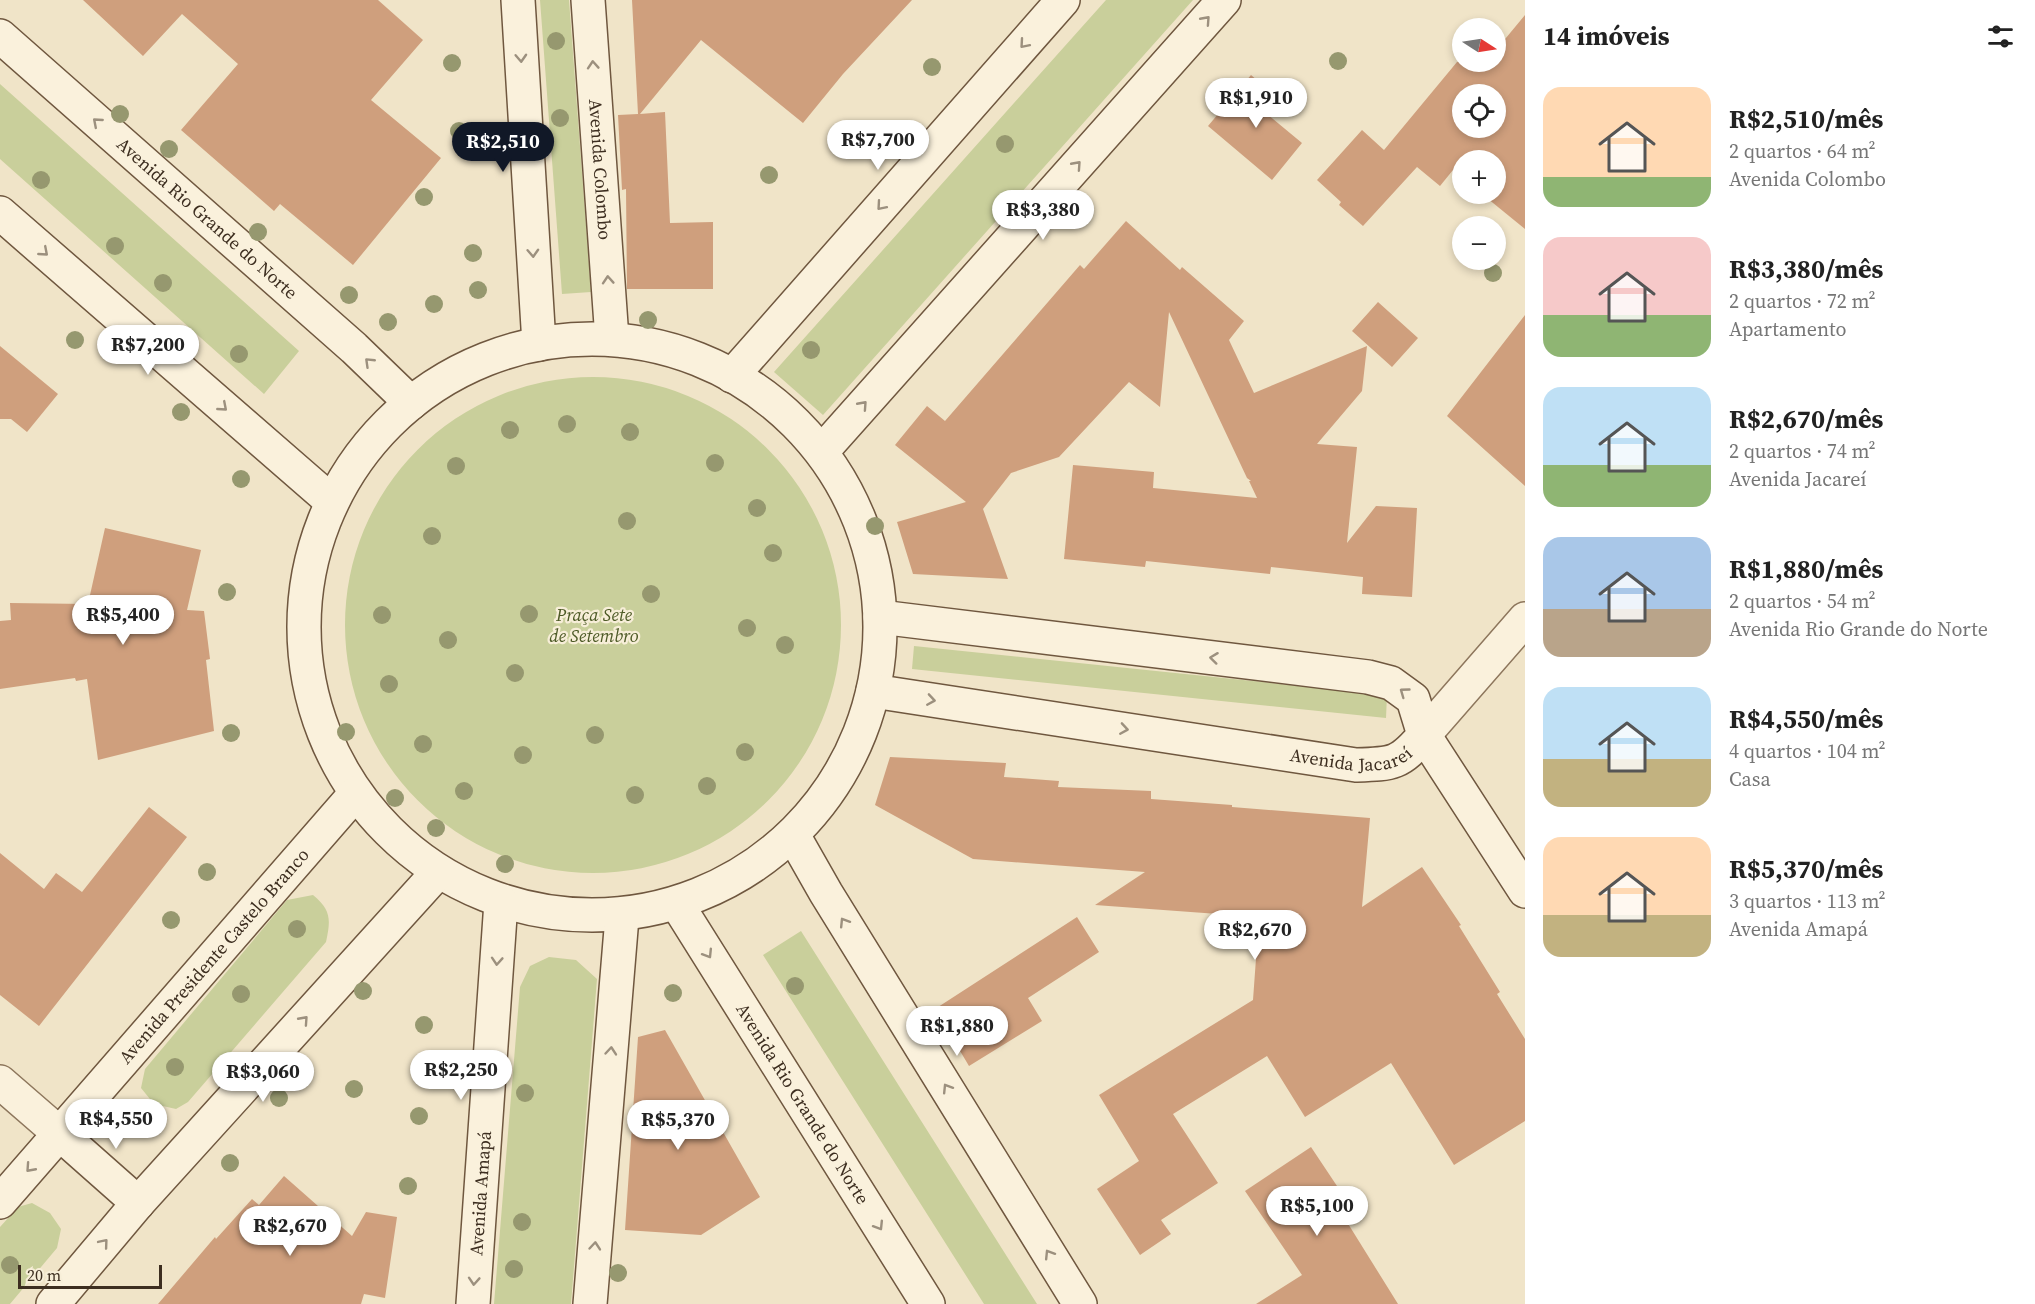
<!DOCTYPE html>
<html lang="pt">
<meta charset="utf-8">
<style>
body{margin:0;font-family:"Source Serif 4",serif;background:#f2f2f2;color:#222;height:100vh;display:flex;flex-direction:column;font-size:22px;white-space:nowrap}
*{box-sizing:border-box;margin:0}
p{font-size:20px;color:#767676}
.icon{flex:none;width:33px;height:33px;fill:none;stroke:currentColor;stroke-width:2;stroke-linecap:round;stroke-linejoin:round}
.map{position:relative;flex:1;overflow:hidden}
.sheet{display:flex;flex-direction:column;background:#fff;width:510px}
.sheet>*{flex:none}
.needle{width:39px;rotate:102deg}
.controls{position:absolute;left:1452px;top:18px;display:grid;gap:12px}
.controls a{display:grid;place-items:center;width:54px;height:54px;border-radius:50%;background:#fff;box-shadow:0 3px 9px #0003;font-size:30px}
.scale{position:absolute;left:18px;bottom:15px;width:144px;box-sizing:border-box;padding-left:6px;border:3px solid #3d2e20;border-top:0;font-size:16px;line-height:21px;white-space:nowrap;color:#3d2e20;-webkit-text-stroke:4px #f7eed8;paint-order:stroke}
.price{position:absolute;translate:-50% -51px;padding:0 14px;border-radius:21px;background:#fff;color:#222;font-size:20px;line-height:39px;filter:drop-shadow(0 2px 3px #0008)}
.price::after{content:'';position:absolute;left:50%;top:36px;width:18px;height:14px;margin-left:-9px;background:inherit;clip-path:polygon(0 0,100% 0,50% 100%)}
.price.active{background:#111827;color:#fff}
ul{padding:0;list-style:none}
li{display:flex;align-items:center;gap:18px;height:150px;padding:0 18px}
li span{display:grid;place-items:center;flex:none;width:168px;height:120px;border-radius:18px;color:#555}
li>.icon{margin-inline-start:auto}
span .icon{width:72px;height:72px;fill:#fffc;stroke-width:1}
li b{font-size:26px}
h2{display:flex;justify-content:space-between;align-items:center;height:72px;padding:0 18px;font-size:26px}
main{display:flex;flex:1;min-height:0}
.map>svg:first-child{display:block}
.green{fill:#c9cf9b}
.building{fill:#cf9f7d;fill-rule:evenodd}
.lines{fill:none;stroke-linecap:round;stroke-linejoin:round}
.street-casing{stroke:#8d765c;stroke-width:36}
.secondary-casing{stroke:#6f573f;stroke-width:36}
.street{stroke:#faf1dc;stroke-width:33}
.secondary{stroke:#faf1dc;stroke-width:33}
.tree{fill:#96986f}
.oneway{stroke:#9c907e}
.labels{text-anchor:middle;stroke-width:4.5;stroke-linejoin:round;paint-order:stroke}
.street-label{font-size:18px;fill:#3d2e20;stroke:#f7eed8}
.park-label{font-size:18px;font-style:italic;fill:#4d5a26;stroke:#f7eed8}
</style>
<main>
<div class="map">
<svg width="1525" height="1304" viewBox="0 0 1525 1304">
<rect width="100%" height="100%" fill="#f0e4c8"/>
<path class="green" d="M540,0H569L591,292L562,294Z
M1106,0H1193L823,415L774,372Z
M0,84L299,351L264,394L0,159Z
M345 625a248 248 0 1 1 496 0a248 248 0 1 1-496 0Z
M914,646L1387,695L1386,718L912,669Z
M313,895C331,910 331,919 326,942L188,1102L176,1109L154,1104L141,1088L145,1069L287,900Z
M801,931L1037,1304H984L763,955Z
M549,957L576,960L597,979L571,1304H494L520,987L530,966Z
M32,1203L50,1213L61,1229L57,1248L10,1304H0V1227L18,1207Z"/>
<path class="building" d="M83,0H378L423,40L371,100L441,158L353,265L280,204L274,211L181,130L238,64L182,14L143,56Z
M632,0H912L843,74L803,123L701,40L640,114L665,112L670,223L713,222V289H627L626,189L622,190L618,115L638,114Z
M1525,15V229L1482,194H1496V160H1462V178L1453,170L1440,186L1417,167L1363,226L1339,205L1341,202L1317,180L1362,130L1384,150L1457,62H1496V50ZM1462,94H1496V128H1462Z
M1251,75L1279,99L1267,114L1302,143L1272,180L1208,126Z
M1126,221L1180,270L1182,267L1244,321L1229,340L1254,393L1367,346L1362,391L1317,444L1357,447L1347,543L1376,506L1417,508L1412,597L1362,594L1363,577L1271,567L1270,574L1146,561L1145,567L1064,559L1073,465L1154,472L1153,488L1257,498L1249,481H1251L1247,478L1169,312L1160,407L1129,382L1059,457L1011,473L983,509L1008,579L913,574L897,522L966,502L895,445L927,406L945,421L1080,265L1084,269Z
M1378,302L1418,338L1392,367L1352,331Z
M1525,315V486L1447,416Z
M0,346L58,394L27,432L11,419H0Z
M105,528L201,550L187,610L204,611L210,659L206,660L214,731L98,760L87,679L76,681L75,678L0,689V621L11,620L10,603L88,604Z
M890,757L1006,763L1004,777L1059,781L1058,787L1151,791V799L1232,805V807L1370,818L1362,907L1422,867L1461,925L1459,926L1500,992L1497,994L1525,1039V1121L1454,1165L1391,1063L1305,1117L1267,1056L1173,1114L1218,1183L1161,1220L1171,1234L1140,1255L1097,1189L1139,1161L1099,1095L1253,1000L1259,917L1095,905L1145,872L973,859L875,805Z
M149,807L187,837L39,1026L0,995V853L44,889L56,873L82,892Z
M1077,917L1099,952L1028,998L1042,1021L969,1066L935,1009Z
M665,1030L760,1197L701,1235L625,1230L638,1037Z
M1311,1147L1351,1207L1342,1214L1398,1304H1256L1302,1275L1245,1191Z
M284,1176L352,1236L366,1212L397,1217L385,1298L364,1294L361,1304H158L215,1237L216,1239L252,1199L259,1205Z"/>
<g class="lines">
<defs>
<path id="street" d="M1424,735L1525,619
M0,1082L60,1134"/>
<g id="secondary">
<path d="M518,0L539,344"/>
<path id="s1" d="M588,0L612,339"/>
<path id="s2" d="M0,36L354,348L411,403"/>
<path d="M0,213L330,500"/>
<circle cx="592" cy="627" r="288"/>
<path d="M732,376L1063,0"/>
<path d="M824,449L1224,0"/>
<path id="s3" d="M873,691L1356,765C1393,764 1400,764 1424,735L1413,699L1391,683L1368,677L880,617"/>
<path d="M1424,735L1525,891"/>
<path d="M793,835L826,893L1080,1304"/>
<path id="s4" d="M677,904L928,1304"/>
<path d="M60,1134L138,1203"/>
<path id="s5" d="M0,1202L356,793"/>
<path d="M53,1304L138,1203L438,872"/>
<path id="s6" d="M473,1304L501,902"/>
<path d="M590,1304L622,917"/>
</g>
</defs>
<use href="#street" class="street-casing"/>
<use href="#secondary" class="secondary-casing"/>
<use href="#street" class="street"/>
<use href="#secondary" class="secondary"/>
</g>
<g class="tree">
<circle cx="556" cy="41" r="9"/>
<circle cx="1338" cy="61" r="9"/>
<circle cx="452" cy="63" r="9"/>
<circle cx="932" cy="67" r="9"/>
<circle cx="120" cy="114" r="9"/>
<circle cx="560" cy="118" r="9"/>
<circle cx="459" cy="131" r="9"/>
<circle cx="859" cy="133" r="9"/>
<circle cx="1005" cy="144" r="9"/>
<circle cx="169" cy="149" r="9"/>
<circle cx="769" cy="175" r="9"/>
<circle cx="41" cy="180" r="9"/>
<circle cx="424" cy="197" r="9"/>
<circle cx="258" cy="232" r="9"/>
<circle cx="115" cy="246" r="9"/>
<circle cx="473" cy="253" r="9"/>
<circle cx="1493" cy="273" r="9"/>
<circle cx="163" cy="283" r="9"/>
<circle cx="478" cy="290" r="9"/>
<circle cx="349" cy="295" r="9"/>
<circle cx="434" cy="304" r="9"/>
<circle cx="648" cy="320" r="9"/>
<circle cx="388" cy="322" r="9"/>
<circle cx="75" cy="340" r="9"/>
<circle cx="811" cy="350" r="9"/>
<circle cx="239" cy="354" r="9"/>
<circle cx="181" cy="412" r="9"/>
<circle cx="567" cy="424" r="9"/>
<circle cx="510" cy="430" r="9"/>
<circle cx="630" cy="432" r="9"/>
<circle cx="715" cy="463" r="9"/>
<circle cx="456" cy="466" r="9"/>
<circle cx="241" cy="479" r="9"/>
<circle cx="757" cy="508" r="9"/>
<circle cx="627" cy="521" r="9"/>
<circle cx="875" cy="526" r="9"/>
<circle cx="432" cy="536" r="9"/>
<circle cx="773" cy="553" r="9"/>
<circle cx="227" cy="592" r="9"/>
<circle cx="651" cy="594" r="9"/>
<circle cx="529" cy="614" r="9"/>
<circle cx="382" cy="615" r="9"/>
<circle cx="747" cy="628" r="9"/>
<circle cx="448" cy="640" r="9"/>
<circle cx="785" cy="645" r="9"/>
<circle cx="515" cy="673" r="9"/>
<circle cx="389" cy="684" r="9"/>
<circle cx="346" cy="732" r="9"/>
<circle cx="231" cy="733" r="9"/>
<circle cx="595" cy="735" r="9"/>
<circle cx="423" cy="744" r="9"/>
<circle cx="745" cy="752" r="9"/>
<circle cx="523" cy="755" r="9"/>
<circle cx="707" cy="786" r="9"/>
<circle cx="464" cy="791" r="9"/>
<circle cx="635" cy="795" r="9"/>
<circle cx="395" cy="798" r="9"/>
<circle cx="436" cy="828" r="9"/>
<circle cx="505" cy="864" r="9"/>
<circle cx="207" cy="872" r="9"/>
<circle cx="171" cy="920" r="9"/>
<circle cx="297" cy="929" r="9"/>
<circle cx="795" cy="986" r="9"/>
<circle cx="363" cy="991" r="9"/>
<circle cx="673" cy="993" r="9"/>
<circle cx="241" cy="994" r="9"/>
<circle cx="424" cy="1025" r="9"/>
<circle cx="175" cy="1067" r="9"/>
<circle cx="354" cy="1089" r="9"/>
<circle cx="525" cy="1093" r="9"/>
<circle cx="279" cy="1098" r="9"/>
<circle cx="419" cy="1116" r="9"/>
<circle cx="230" cy="1163" r="9"/>
<circle cx="408" cy="1186" r="9"/>
<circle cx="522" cy="1222" r="9"/>
<circle cx="10" cy="1265" r="9"/>
<circle cx="514" cy="1269" r="9"/>
<circle cx="618" cy="1273" r="9"/>
</g>
<defs><path id="oneway-chevron" d="M-2-3.5L2.5 0L-2 3.5" fill="none" stroke-width="1.6" stroke-linecap="round" stroke-linejoin="round" transform="scale(1.5)"/></defs>
<g class="oneway">
<use href="#oneway-chevron" transform="translate(1206 20) rotate(-48)"/>
<use href="#oneway-chevron" transform="translate(1024 44) rotate(131)"/>
<use href="#oneway-chevron" transform="translate(521 58) rotate(87)"/>
<use href="#oneway-chevron" transform="translate(593 65) rotate(-94)"/>
<use href="#oneway-chevron" transform="translate(97 122) rotate(-139)"/>
<use href="#oneway-chevron" transform="translate(1077 165) rotate(-48)"/>
<use href="#oneway-chevron" transform="translate(881 206) rotate(131)"/>
<use href="#oneway-chevron" transform="translate(44 252) rotate(41)"/>
<use href="#oneway-chevron" transform="translate(533 253) rotate(87)"/>
<use href="#oneway-chevron" transform="translate(608 280) rotate(-94)"/>
<use href="#oneway-chevron" transform="translate(369 362) rotate(-136)"/>
<use href="#oneway-chevron" transform="translate(863 405) rotate(-48)"/>
<use href="#oneway-chevron" transform="translate(223 407) rotate(41)"/>
<use href="#oneway-chevron" transform="translate(1214 658) rotate(-173)"/>
<use href="#oneway-chevron" transform="translate(1404 692) rotate(-144)"/>
<use href="#oneway-chevron" transform="translate(931 700) rotate(9)"/>
<use href="#oneway-chevron" transform="translate(1124 729) rotate(9)"/>
<use href="#oneway-chevron" transform="translate(844 922) rotate(-122)"/>
<use href="#oneway-chevron" transform="translate(708 954) rotate(58)"/>
<use href="#oneway-chevron" transform="translate(497 961) rotate(94)"/>
<use href="#oneway-chevron" transform="translate(304 1020) rotate(-48)"/>
<use href="#oneway-chevron" transform="translate(611 1051) rotate(-85)"/>
<use href="#oneway-chevron" transform="translate(947 1088) rotate(-122)"/>
<use href="#oneway-chevron" transform="translate(30 1168) rotate(132)"/>
<use href="#oneway-chevron" transform="translate(879 1226) rotate(58)"/>
<use href="#oneway-chevron" transform="translate(104 1243) rotate(-50)"/>
<use href="#oneway-chevron" transform="translate(595 1246) rotate(-85)"/>
<use href="#oneway-chevron" transform="translate(1049 1254) rotate(-122)"/>
<use href="#oneway-chevron" transform="translate(474 1281) rotate(94)"/>
</g>
<g class="labels">
<g class="street-label">
<text dy="6" stroke="none"><textPath href="#s1" startOffset="170">Avenida Colombo</textPath></text>
<text dy="6" stroke="none"><textPath href="#s2" startOffset="276">Avenida Rio Grande do Norte</textPath></text>
<text dy="6" stroke="none"><textPath href="#s3" startOffset="484">Avenida Jacareí</textPath></text>
<text dy="6" stroke="none"><textPath href="#s5" startOffset="326">Avenida Presidente Castelo Branco</textPath></text>
<text dy="6" stroke="none"><textPath href="#s4" startOffset="236">Avenida Rio Grande do Norte</textPath></text>
<text dy="6" stroke="none"><textPath href="#s6" startOffset="111">Avenida Amapá</textPath></text>
</g>
<g class="park-label">
<text x="594" y="621">Praça Sete<tspan x="594" dy="21">de Setembro</tspan></text>
</g>
</g>
</svg>
<div class="controls">
<a><svg class="needle" viewBox="-14 -14 28 28"><path d="M0-13l5 13h-10z" fill="#e53935"/><path d="M0 13l5-13h-10z" fill="#767676"/></svg></a>
<a><svg class="icon" aria-label="locate" viewBox="0 0 24 24"><circle cx="12" cy="12" r="6"/><path d="M12 2v4M12 18v4M2 12h4M18 12h4"/></svg></a>
<a>+</a>
<a>−</a>
</div>
<div class="scale">20 m</div>
<b class="price" style="left:1256px;top:129px">R$1,910</b>
<b class="price" style="left:878px;top:171px">R$7,700</b>
<b class="price active" style="left:503px;top:173px">R$2,510</b>
<b class="price" style="left:1043px;top:241px">R$3,380</b>
<b class="price" style="left:148px;top:376px">R$7,200</b>
<b class="price" style="left:123px;top:646px">R$5,400</b>
<b class="price" style="left:1255px;top:961px">R$2,670</b>
<b class="price" style="left:957px;top:1057px">R$1,880</b>
<b class="price" style="left:461px;top:1101px">R$2,250</b>
<b class="price" style="left:263px;top:1103px">R$3,060</b>
<b class="price" style="left:116px;top:1150px">R$4,550</b>
<b class="price" style="left:678px;top:1151px">R$5,370</b>
<b class="price" style="left:1317px;top:1237px">R$5,100</b>
<b class="price" style="left:290px;top:1257px">R$2,670</b>
</div>
<section class="sheet">
<h2>14 imóveis<svg class="icon" aria-label="filters" viewBox="0 0 24 24"><path d="M4 7h16M4 17h16"/><circle cx="9" cy="7" r="2"/><circle cx="15" cy="17" r="2"/></svg></h2>
<ul>
<li><span style="background:linear-gradient(#ffd9b3 75%,#8fb573 0)"><svg class="icon" aria-label="home" viewBox="0 0 24 24"><path d="M3 11l9-7 9 7M6 9v11h12V9"/></svg></span><div><b>R$2,510/mês</b><p>2 quartos · 64 m²</p><p>Avenida Colombo</p></div></li>
<li><span style="background:linear-gradient(#f6c9c9 65%,#8fb573 0)"><svg class="icon" aria-label="home" viewBox="0 0 24 24"><path d="M3 11l9-7 9 7M6 9v11h12V9"/></svg></span><div><b>R$3,380/mês</b><p>2 quartos · 72 m²</p><p>Apartamento</p></div></li>
<li><span style="background:linear-gradient(#bfe0f5 65%,#8fb573 0)"><svg class="icon" aria-label="home" viewBox="0 0 24 24"><path d="M3 11l9-7 9 7M6 9v11h12V9"/></svg></span><div><b>R$2,670/mês</b><p>2 quartos · 74 m²</p><p>Avenida Jacareí</p></div></li>
<li><span style="background:linear-gradient(#a9c7e8 60%,#b9a48a 0)"><svg class="icon" aria-label="home" viewBox="0 0 24 24"><path d="M3 11l9-7 9 7M6 9v11h12V9"/></svg></span><div><b>R$1,880/mês</b><p>2 quartos · 54 m²</p><p>Avenida Rio Grande do Norte</p></div></li>
<li><span style="background:linear-gradient(#bfe0f5 60%,#c2b280 0)"><svg class="icon" aria-label="home" viewBox="0 0 24 24"><path d="M3 11l9-7 9 7M6 9v11h12V9"/></svg></span><div><b>R$4,550/mês</b><p>4 quartos · 104 m²</p><p>Casa</p></div></li>
<li><span style="background:linear-gradient(#ffd9b3 65%,#c2b280 0)"><svg class="icon" aria-label="home" viewBox="0 0 24 24"><path d="M3 11l9-7 9 7M6 9v11h12V9"/></svg></span><div><b>R$5,370/mês</b><p>3 quartos · 113 m²</p><p>Avenida Amapá</p></div></li>
</ul>
</section>
</main>
